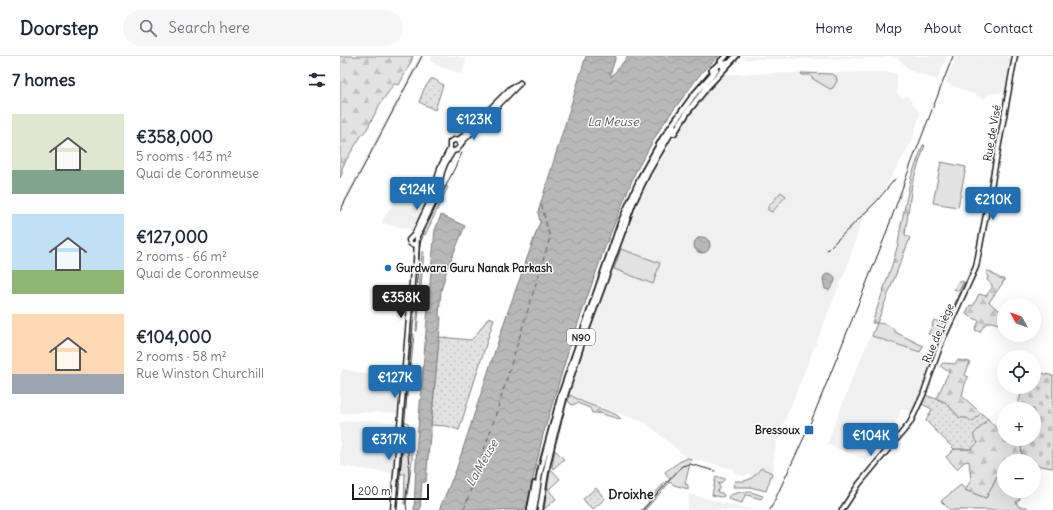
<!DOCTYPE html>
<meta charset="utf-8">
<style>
body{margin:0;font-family:Delius,sans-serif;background:#f6f6f7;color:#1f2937;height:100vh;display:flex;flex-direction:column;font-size:15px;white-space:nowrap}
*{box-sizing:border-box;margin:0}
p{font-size:13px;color:#747a83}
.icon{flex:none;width:22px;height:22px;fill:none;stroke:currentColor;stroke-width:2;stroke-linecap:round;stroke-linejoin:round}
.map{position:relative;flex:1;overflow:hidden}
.drawer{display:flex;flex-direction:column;background:#fff;width:340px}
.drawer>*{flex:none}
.needle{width:26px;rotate:310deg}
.controls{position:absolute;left:657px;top:242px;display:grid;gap:8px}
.controls a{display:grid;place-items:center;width:44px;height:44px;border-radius:50%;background:#fff;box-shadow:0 4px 16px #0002;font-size:20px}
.scale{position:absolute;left:12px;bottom:10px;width:77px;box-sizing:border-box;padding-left:4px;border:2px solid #1c1c1c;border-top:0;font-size:11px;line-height:14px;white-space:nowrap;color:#1c1c1c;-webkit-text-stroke:3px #fff;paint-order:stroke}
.price{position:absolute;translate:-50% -34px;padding:0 9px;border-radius:4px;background:#1f6fb2;color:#fff;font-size:13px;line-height:26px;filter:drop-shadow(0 1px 2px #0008)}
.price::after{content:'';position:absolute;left:50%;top:24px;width:12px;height:9px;margin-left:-6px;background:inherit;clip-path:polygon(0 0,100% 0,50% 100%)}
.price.active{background:#222;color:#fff}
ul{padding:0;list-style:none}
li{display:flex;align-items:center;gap:12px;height:100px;padding:0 12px}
li span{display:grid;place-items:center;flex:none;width:112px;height:80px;border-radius:0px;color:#555}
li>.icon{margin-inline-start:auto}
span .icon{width:48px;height:48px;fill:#fffc;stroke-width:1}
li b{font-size:17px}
h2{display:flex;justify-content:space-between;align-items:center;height:48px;padding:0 12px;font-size:17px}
header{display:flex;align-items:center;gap:24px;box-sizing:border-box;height:56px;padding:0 20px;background:#fff;border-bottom:1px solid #e0e1e3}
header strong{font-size:19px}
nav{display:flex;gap:22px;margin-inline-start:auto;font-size:14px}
.search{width:280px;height:36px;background:#f6f6f7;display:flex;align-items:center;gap:10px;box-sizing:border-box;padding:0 14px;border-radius:22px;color:#747a83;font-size:15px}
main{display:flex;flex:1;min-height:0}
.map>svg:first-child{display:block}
.built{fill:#f0f0f0}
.grass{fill:#e2e2e2;stroke:#7f7f7f}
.forest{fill:url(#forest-firs);stroke:#7f7f7f}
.cemetery{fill:url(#cemetery-stones);stroke:#7f7f7f}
.park{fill:url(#park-dots);stroke:#7f7f7f}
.water{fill:url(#water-waves);stroke:#7a7a7a}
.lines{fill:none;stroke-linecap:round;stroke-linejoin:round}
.ferry{stroke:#5a5a5a;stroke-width:1;stroke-dasharray:5 4;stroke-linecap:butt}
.primary-tunnel{stroke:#ddd;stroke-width:4.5;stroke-dasharray:4.5 2;stroke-linecap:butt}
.secondary-casing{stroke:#1c1c1c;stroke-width:7}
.primary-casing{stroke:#1c1c1c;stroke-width:8}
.secondary{stroke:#fff;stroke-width:4}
.primary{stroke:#fff;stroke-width:4.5}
.tram{stroke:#1c1c1c;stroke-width:1}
.rail{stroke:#1c1c1c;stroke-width:1}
.poi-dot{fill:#1f6fb2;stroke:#fff;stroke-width:1.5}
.labels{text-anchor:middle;stroke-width:3;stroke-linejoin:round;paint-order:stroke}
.shield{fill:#fff;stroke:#606060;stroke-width:1}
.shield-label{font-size:10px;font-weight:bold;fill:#1c1c1c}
.street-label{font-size:11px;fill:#1c1c1c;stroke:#fff}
.poi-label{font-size:11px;font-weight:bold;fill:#1c1c1c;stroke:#fff;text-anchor:start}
.water-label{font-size:12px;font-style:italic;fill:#5a5a5a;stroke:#fff}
.quarter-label{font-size:13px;font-weight:bold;fill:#1c1c1c;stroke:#fff}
</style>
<header>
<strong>Doorstep</strong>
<div class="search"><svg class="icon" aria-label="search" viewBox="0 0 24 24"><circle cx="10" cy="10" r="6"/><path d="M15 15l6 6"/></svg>Search here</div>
<nav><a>Home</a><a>Map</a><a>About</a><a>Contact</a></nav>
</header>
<main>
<section class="drawer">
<h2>7 homes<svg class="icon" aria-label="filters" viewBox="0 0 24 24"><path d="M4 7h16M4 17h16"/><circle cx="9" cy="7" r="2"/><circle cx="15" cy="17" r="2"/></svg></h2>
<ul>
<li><span style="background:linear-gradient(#dfe7d0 70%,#7fa58c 0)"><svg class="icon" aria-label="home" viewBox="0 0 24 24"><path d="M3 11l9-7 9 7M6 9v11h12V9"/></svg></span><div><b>€358,000</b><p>5 rooms · 143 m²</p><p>Quai de Coronmeuse</p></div></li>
<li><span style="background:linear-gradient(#bfe0f5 70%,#8fb573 0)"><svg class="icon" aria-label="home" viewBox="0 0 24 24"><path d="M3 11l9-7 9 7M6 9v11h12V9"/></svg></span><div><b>€127,000</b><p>2 rooms · 66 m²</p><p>Quai de Coronmeuse</p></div></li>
<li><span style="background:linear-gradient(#ffd9b3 75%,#9aa5b1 0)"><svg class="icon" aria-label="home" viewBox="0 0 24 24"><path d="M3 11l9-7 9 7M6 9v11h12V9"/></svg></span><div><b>€104,000</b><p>2 rooms · 58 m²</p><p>Rue Winston Churchill</p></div></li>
</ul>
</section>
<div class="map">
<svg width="713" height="454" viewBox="0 0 713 454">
<defs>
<pattern id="forest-firs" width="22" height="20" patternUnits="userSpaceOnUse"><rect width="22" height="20" fill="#e2e2e2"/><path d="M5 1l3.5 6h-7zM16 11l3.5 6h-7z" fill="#c1c1c1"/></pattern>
<pattern id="cemetery-stones" width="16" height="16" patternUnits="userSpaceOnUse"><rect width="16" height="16" fill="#e2e2e2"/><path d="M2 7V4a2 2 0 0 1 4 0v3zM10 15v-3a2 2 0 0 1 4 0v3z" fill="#c1c1c1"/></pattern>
<pattern id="park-dots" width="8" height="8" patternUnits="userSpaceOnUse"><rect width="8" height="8" fill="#e2e2e2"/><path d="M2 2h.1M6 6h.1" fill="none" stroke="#c1c1c1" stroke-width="1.8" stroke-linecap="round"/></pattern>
<pattern id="water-waves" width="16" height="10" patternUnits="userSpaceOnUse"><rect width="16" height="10" fill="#b8b8b8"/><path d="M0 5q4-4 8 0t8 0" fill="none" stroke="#9e9e9e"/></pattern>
</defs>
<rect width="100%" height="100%" fill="#fff"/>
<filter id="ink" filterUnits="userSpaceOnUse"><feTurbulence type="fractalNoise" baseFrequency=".025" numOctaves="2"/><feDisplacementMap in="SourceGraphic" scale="8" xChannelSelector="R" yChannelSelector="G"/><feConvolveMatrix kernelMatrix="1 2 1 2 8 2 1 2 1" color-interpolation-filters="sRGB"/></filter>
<g filter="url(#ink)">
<path class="built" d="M80,0H84L0,157V150Z
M92,0H115L126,3L122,18L95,9V7L90,6Z
M403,0H549L543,2L476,3H404Z
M552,0H607L597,24L569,14L558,2Z
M616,0H671L664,36L648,38L645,43L606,27Z
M542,16L557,17V37L558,39L563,42L567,40L574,49L580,58L572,85L545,132L522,164L506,214L497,235L437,384L433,406L434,411L432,417L421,412L414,421L408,418L404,420L393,417L394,413L347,402L306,367L254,349L229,339L279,198L302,138L315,113L343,68L361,43L381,20L386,18Z
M72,121L87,124L85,139L81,137L80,140H78L60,136L64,129L68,130Z
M55,144L84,149L72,174L41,167Z
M531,279L585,298L584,303L595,306L575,358L571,355L561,352L558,363L526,404L487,388L512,323Z
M3,313L61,326L58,357L22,356L0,358V319Z
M27,364L57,366L54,416L52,417L0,410V366Z
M349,438L354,439L386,448L416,454H347Z"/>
<path class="grass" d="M461,17L492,18L496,20L497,25L493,32L490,33L473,23L470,19H462Z
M601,106L626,111L618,151L593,147Z
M105,130L108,131L85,179L82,178Z
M441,136L446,140L432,156L428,154V151Z
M281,193L320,207L313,228L274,213Z
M82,196H84L77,275H76Z
M622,225L626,227L611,261L609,260L624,227H623L619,235L614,233L618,226H622Z
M594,264L608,269L601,282L588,278L593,269L592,268Z
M537,267C545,268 551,268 555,276L583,290L580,296L532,280Z
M72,278H74L70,323L68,322Z
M64,365L68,367L69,370L72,392V404L66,448H64L65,418H60Z
M215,394L224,403L213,413L212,411Z
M348,402L351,403L345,428L348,429V433L334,429L330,426L305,454H301L309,446L308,445L326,425L327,426L330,423L325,416L339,406Z
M421,412L432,417L426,435L410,431H393L395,425C409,426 412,423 421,412Z
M211,413L220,423L209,433L207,431Z
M664,418V435H675L680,443L676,446L679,451H687L689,454H610L601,445L621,429L625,434L646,442L658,420Z
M376,420L385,423L380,428L378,427L380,432L377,436L382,437L384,439V440L381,441L372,439Z
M207,432L216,443L203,454L204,453Z
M411,436L423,440L421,443L407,439H405L402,447L388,443L389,440C396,436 403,436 411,436Z"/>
<path class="forest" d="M0,0H73L71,6L59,29L54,28L40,48L27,73L21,80L8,101L2,112V118L0,122Z
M583,89H585L572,128L565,179L570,182L537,267H532L553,206L558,188L561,169L571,121Z
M647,215H649C654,218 658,223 664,223L665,224L649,246L657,253L664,256V258L658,268C647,264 646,266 640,276L635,274L639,265L626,258L630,249L633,250L639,238L646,240L652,232V229L647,224L648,220L646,218Z
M618,304L630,306L625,319L628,321L625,328L622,340L641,357L632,366L620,362L605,346L596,343L609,316L600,310L603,307L615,308Z
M230,339L243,346L277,359L281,363C272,362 261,356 252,357L250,352L237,347L232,349L228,345Z
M648,363C653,368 658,375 664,379V383H681L683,405H664V418L657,420L646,442L625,434L631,424L629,405L624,406L617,413L606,401L614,393H631L633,379Z"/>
<path class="cemetery" d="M694,315L713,320V412L694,409V405H682L681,383H694V353H679L678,348L683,331H694Z"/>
<path class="park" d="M91,23H94L103,29L95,54L79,46L84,33Z
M149,261L154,263L119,374L107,370L91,369L99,281L131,284L136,279Z
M585,339L605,346L620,362H627L632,366L641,357L648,363L633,379L638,387L631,393H614L586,365L592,353L582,348Z
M256,432L265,443L252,454L243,443Z"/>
<path class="water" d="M246,0H276L271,16V21L288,0H379L362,16L329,60L321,71L295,117L265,191L229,293L203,379L186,454H99L116,414L166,261L200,166L198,156Z
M101,159L125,170L107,213L101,235L99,259L101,262L89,391L86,426H82L80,454H74L77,385L91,215L95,174Z
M354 189a8 8 0 1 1 16 0a8 8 0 1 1-16 0Z
M488,217C499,219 495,228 489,234L485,233L483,224L484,220Z"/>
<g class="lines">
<path class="ferry" d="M124,454L155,361L210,182L201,147"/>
<path class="primary-tunnel" d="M377,15L388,4"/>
<defs>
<path id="secondary" d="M117,84L121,82L171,32L177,29
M120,89L124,84L180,27
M73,217L76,206L77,180L95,144L98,133L102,116L105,108L113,95L117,94L120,90C120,86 118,84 114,84L110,86V93L100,112L95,132L91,143L74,179L69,184L70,187C72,189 74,189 76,187
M53,454L73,214
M502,454L519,428L570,367L583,339L602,285L636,211L648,148L675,0"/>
<path id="primary" d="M383,11L381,5L386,0
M372,14L378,9L388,7
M349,54L367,31L396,0
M334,77L350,52
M190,454L195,428
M194,454L200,416L221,339L281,166L301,121L323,82L353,40L376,14
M200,454L206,415L212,388L225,339L242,286L293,147L308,116L334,71"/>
</defs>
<use href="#secondary" class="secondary-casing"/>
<use href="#primary" class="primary-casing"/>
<use href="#secondary" class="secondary"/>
<use href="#primary" class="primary"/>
<path class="tram" d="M57,454L80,188L85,173L122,97
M67,454C64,444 68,430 69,420C69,408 68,396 67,385
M303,454L342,410L350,408L375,415"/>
<path class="rail" d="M0,155L82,0
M487,194L536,146L555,123
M430,454L468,373L496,304L544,183L571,108L613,0"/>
</g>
</g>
<g class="poi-dot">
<circle cx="48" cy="212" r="4"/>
<rect x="464" y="369" width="10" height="10" rx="2"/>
</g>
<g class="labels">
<rect class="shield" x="227" y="273" width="28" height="16" rx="3"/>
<g class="shield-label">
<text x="241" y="285">N90</text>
</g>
<g class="street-label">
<text transform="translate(652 77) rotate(-80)" y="4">Rue de Visé</text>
<text transform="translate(598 277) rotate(-67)" y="4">Rue de Liège</text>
</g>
<g class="poi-label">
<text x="56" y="216">Gurdwara Guru Nanak Parkash</text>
<text x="460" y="378" text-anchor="end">Bressoux</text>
</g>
<g class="water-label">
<text x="273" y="70">La Meuse</text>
<text transform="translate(142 407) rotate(-60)" y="4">La Meuse</text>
</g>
<g class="quarter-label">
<text x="291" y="443">Droixhe</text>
</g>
</g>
</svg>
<div class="controls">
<a><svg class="needle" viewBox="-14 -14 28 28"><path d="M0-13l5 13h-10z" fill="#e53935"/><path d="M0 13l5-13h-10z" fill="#747a83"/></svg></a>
<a><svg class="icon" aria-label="locate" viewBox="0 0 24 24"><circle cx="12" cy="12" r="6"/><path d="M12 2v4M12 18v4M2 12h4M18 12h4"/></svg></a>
<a>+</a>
<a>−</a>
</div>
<div class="scale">200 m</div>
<b class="price" style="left:134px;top:85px">€123K</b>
<b class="price" style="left:77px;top:155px">€124K</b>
<b class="price" style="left:653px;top:165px">€210K</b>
<b class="price active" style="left:61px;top:263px">€358K</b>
<b class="price" style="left:55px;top:343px">€127K</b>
<b class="price" style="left:531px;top:401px">€104K</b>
<b class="price" style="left:49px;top:405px">€317K</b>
</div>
</main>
